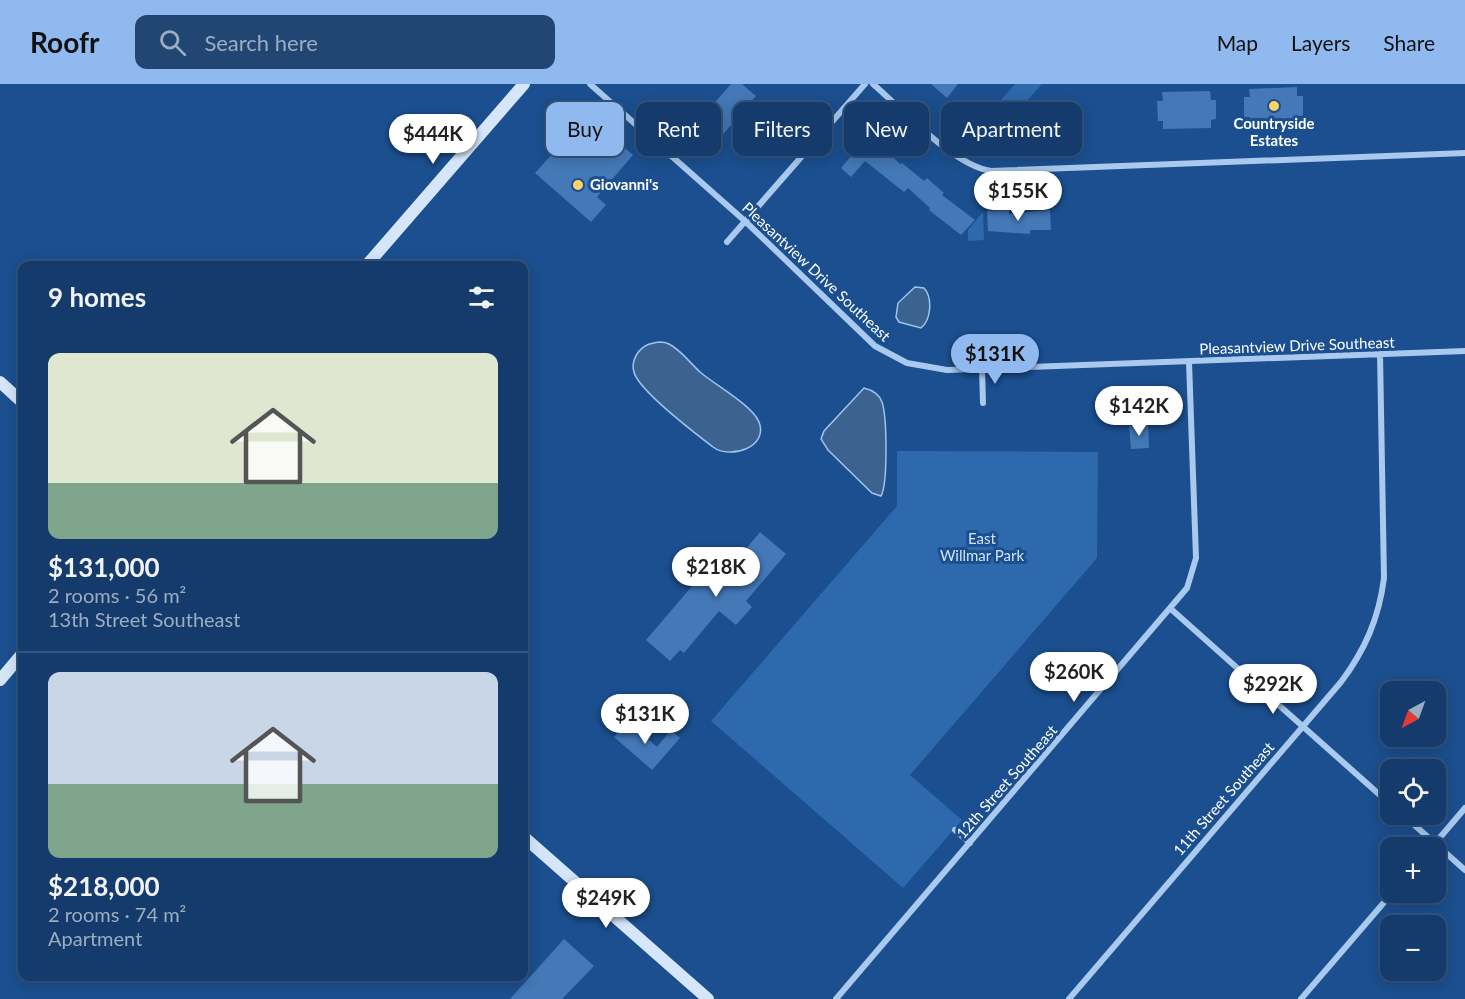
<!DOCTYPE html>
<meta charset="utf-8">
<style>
body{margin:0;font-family:Lato,sans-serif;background:#214673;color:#f1f3f6;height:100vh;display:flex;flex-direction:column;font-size:22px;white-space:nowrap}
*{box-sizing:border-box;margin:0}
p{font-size:20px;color:#9dadc1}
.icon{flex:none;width:33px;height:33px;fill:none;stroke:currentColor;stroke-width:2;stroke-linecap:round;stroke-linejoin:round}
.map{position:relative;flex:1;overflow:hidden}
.sheet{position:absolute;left:18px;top:177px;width:510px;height:720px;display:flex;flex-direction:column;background:#143b6b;border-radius:12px;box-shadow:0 3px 15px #0003,0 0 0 2px #33557e}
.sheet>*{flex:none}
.top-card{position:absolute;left:546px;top:18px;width:570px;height:54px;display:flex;gap:12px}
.needle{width:39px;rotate:221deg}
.buttons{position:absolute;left:1380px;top:597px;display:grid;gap:12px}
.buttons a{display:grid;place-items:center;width:66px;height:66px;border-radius:12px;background:#143b6b;box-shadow:0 3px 15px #0003,0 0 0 2px #33557e;font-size:30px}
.price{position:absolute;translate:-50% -51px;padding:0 14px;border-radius:21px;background:#fff;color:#222;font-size:20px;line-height:39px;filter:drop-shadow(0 2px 3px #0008)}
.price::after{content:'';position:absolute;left:50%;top:36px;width:18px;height:14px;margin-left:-9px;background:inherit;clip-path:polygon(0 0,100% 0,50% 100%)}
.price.active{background:#90b9f0;color:#111}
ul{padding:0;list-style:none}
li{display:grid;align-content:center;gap:12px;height:318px;padding:0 30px}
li+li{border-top:2px solid #33557e}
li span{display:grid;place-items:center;height:186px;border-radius:12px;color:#555}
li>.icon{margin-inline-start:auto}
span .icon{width:108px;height:108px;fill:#fffc;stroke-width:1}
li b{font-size:26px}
h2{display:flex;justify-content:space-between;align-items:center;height:72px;padding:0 30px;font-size:26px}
.chip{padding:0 21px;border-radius:12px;background:#143b6b;box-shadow:0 3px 15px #0003,0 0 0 2px #33557e;font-size:21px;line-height:54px}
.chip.active{background:#90b9f0;color:#111}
header{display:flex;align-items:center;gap:36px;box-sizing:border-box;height:84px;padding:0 30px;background:#90b9f0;color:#111}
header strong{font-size:28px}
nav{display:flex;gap:33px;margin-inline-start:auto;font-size:21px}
.search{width:420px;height:54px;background:#214673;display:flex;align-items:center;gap:15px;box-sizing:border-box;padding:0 21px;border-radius:12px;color:#9dadc1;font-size:22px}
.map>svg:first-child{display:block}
.green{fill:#2e69ad}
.water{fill:#3c6290;stroke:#9cc4f0;stroke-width:1.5}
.building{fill:#4478b7}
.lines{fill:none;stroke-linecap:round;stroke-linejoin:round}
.minor{stroke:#a9c9ee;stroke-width:6}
.secondary{stroke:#d6e6fa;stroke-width:12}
.poi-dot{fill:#ffd166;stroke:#1b4f8f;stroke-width:2}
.labels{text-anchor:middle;stroke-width:6;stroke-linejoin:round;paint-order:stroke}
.poi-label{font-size:15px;font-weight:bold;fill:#fff;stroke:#1b4f8f}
.street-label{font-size:15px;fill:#fff;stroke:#1b4f8f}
.park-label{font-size:15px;fill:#cfe3fa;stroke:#1b4f8f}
</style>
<header>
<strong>Roofr</strong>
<div class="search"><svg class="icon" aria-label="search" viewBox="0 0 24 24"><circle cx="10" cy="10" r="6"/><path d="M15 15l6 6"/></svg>Search here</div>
<nav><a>Map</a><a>Layers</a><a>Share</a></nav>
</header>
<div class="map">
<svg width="1465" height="915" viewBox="0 0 1465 915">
<rect width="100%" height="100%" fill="#1b4f8f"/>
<path class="green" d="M1015,0H1042L1011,35L996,22Z
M983,128L984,156L968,157V146Z
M897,367L1098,368L1097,474L910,691L962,736L903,804L711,637L897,422Z"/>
<path class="water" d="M915,203L924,204C933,214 931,236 921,244L899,238L896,233L898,219Z
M660,258C663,258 667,259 669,260C681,266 690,279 700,288C715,301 752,321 759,338C769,363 730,376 713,363C696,350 638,306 634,288C632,282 634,275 637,270C643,261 650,259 660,258Z
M864,304C872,306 879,310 882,318C887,333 888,399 881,412L872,409L828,366L821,355L824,347Z"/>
<path class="building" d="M731,0H742L756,12L711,64L690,47Z
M931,0H958L947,14Z
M1297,3V12H1303V32H1298V40L1250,41V33H1244V13H1250L1249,5Z
M1210,7L1211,16H1216V35L1211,36V44L1163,45V37H1158L1157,17H1163L1162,8Z
M975,28L984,36L976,45L967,37Z
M600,42L633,71L597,113L606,121L591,138L535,89L572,48L585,59Z
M870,50L900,80L902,79L924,97L927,94L944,109L942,111L975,136L961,151L929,126L930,124L908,104L904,108L865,77L851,93L841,84Z
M1009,126V130L1050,126L1051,146H1030V150L988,147L987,127Z
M1148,341L1149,364L1131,365L1129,342Z
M760,448L786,470L746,517L752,523L736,541L719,527L684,569L680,566L670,577L646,556L699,494L695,490L701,482L719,497Z
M628,637L657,663L671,646L680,654L652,686L614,653Z
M564,855L594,882L562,915H510Z"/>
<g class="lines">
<path class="minor" d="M590,0L746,138L875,262L907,279L947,286L1465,267
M873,0C902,25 954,82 991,87L1465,69
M727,158L865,0
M982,285L983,319
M1171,525L1390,720
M1402,730L1465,786
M955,746L970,759
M1431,764L1465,724
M836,915L1187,504L1196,474L1189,278
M1069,915L1341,598C1365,566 1379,534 1384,494L1380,270
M1301,915L1393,808"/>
<path class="secondary" d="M366,182L524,0
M0,298L22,318
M0,596L22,570
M524,753L708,915"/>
</g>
<g class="poi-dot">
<circle cx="1274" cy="22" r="6"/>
<circle cx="578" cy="101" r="6"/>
</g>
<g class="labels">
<g class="poi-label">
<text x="1274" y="45">Countryside<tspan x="1274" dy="17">Estates</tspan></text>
<text x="590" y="106" text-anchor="start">Giovanni's</text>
</g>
<g class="street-label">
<text transform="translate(816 188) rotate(43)" y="5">Pleasantview Drive Southeast</text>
<text transform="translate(1297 262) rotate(-2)" y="5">Pleasantview Drive Southeast</text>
<text transform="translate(1007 698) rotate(-49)" y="5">12th Street Southeast</text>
<text transform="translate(1224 715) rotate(-49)" y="5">11th Street Southeast</text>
</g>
<g class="park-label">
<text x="982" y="460">East<tspan x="982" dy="17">Willmar Park</tspan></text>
</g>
</g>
</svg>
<div class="buttons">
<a><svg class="needle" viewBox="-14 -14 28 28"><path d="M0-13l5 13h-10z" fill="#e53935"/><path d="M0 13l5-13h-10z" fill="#9dadc1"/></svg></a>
<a><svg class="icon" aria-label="locate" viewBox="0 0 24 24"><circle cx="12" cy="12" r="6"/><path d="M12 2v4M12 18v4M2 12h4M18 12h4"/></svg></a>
<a>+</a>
<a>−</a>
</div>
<b class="price" style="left:433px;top:81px">$444K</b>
<b class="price" style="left:1018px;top:138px">$155K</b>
<b class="price active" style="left:995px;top:301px">$131K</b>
<b class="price" style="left:1139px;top:353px">$142K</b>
<b class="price" style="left:716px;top:514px">$218K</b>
<b class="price" style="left:1074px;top:619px">$260K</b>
<b class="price" style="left:1273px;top:631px">$292K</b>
<b class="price" style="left:645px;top:661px">$131K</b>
<b class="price" style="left:606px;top:845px">$249K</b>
<div class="top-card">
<a class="chip active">Buy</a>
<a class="chip">Rent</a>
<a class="chip">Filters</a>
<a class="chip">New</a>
<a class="chip">Apartment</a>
</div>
<section class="sheet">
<h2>9 homes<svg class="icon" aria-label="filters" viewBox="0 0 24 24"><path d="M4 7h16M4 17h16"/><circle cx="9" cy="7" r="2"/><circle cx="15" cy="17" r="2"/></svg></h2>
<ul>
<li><span style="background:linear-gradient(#dfe7d0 70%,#7fa58c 0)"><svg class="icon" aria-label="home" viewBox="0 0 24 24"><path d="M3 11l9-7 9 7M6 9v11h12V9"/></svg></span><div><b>$131,000</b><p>2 rooms · 56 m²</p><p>13th Street Southeast</p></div></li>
<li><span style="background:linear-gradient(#c9d6e8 60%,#7fa58c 0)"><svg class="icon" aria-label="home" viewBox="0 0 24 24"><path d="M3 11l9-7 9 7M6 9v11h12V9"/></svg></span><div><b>$218,000</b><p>2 rooms · 74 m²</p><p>Apartment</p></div></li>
</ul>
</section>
</div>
